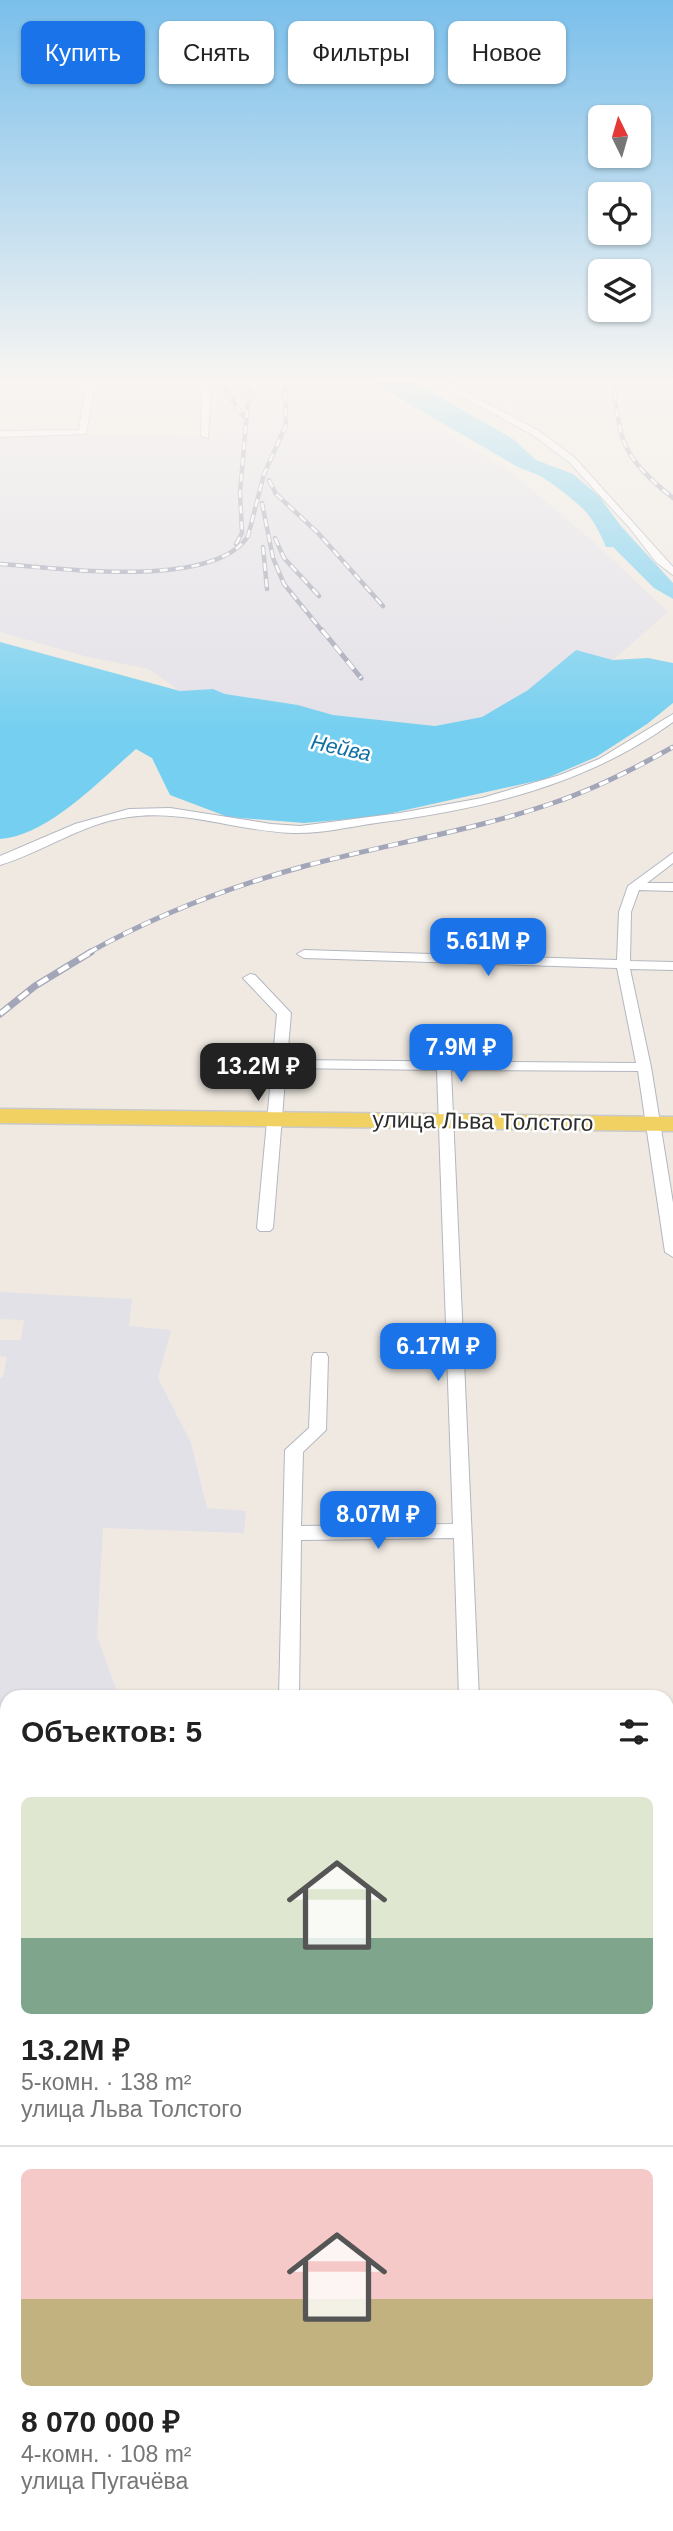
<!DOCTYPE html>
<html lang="ru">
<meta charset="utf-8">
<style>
body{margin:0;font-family:Arial,sans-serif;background:#f2f2f2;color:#222;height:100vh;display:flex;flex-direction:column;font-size:26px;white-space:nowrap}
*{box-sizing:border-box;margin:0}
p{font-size:23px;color:#767676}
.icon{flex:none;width:38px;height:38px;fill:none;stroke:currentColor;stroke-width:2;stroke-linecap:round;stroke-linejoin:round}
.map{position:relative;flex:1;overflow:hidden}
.details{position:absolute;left:0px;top:1690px;width:674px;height:842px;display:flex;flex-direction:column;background:#fff;border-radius:21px 21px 0 0;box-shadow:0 2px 5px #0004}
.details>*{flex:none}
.top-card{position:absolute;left:21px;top:21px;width:632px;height:63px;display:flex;gap:14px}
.needle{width:46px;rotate:355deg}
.controls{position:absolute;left:588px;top:105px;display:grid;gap:14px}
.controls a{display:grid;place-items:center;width:63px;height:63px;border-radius:10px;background:#fff;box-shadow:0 2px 5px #0004;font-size:35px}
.price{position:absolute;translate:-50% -60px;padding:0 16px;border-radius:14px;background:#1a73e8;color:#fff;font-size:23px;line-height:46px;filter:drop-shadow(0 2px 4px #0008)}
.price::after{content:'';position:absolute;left:50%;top:42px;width:21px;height:16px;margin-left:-10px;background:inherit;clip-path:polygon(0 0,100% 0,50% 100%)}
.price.active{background:#222;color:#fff}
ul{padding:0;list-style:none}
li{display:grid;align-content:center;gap:14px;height:371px;padding:0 21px}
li+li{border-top:2px solid #e0e0e0}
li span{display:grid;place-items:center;height:217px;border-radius:10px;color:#555}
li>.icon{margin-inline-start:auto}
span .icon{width:126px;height:126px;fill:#fffc;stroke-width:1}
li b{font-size:30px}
h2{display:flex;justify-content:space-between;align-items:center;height:84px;padding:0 21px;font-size:30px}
.pill{padding:0 24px;border-radius:10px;background:#fff;box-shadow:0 2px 5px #0004;font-size:24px;line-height:63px}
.pill.active{background:#1a73e8;color:#fff}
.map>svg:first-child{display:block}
.industrial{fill:#e3e1e8}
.water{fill:#75cff0}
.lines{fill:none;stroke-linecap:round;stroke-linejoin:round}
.street-casing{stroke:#b4b7c1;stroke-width:2}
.primary-casing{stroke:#c9c9c9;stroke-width:3}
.street{fill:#fff;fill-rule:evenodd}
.primary{fill:#f2d163;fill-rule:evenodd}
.rail-far3-casing{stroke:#a3a6b8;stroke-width:4.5}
.rail-far2-casing{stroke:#a3a6b8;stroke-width:5}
.rail-far1-casing{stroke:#a3a6b8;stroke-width:7}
.rail-casing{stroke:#a3a6b8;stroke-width:10}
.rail-far3{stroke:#fff;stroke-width:2.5;stroke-dasharray:8;stroke-linecap:butt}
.rail-far2{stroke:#fff;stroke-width:3.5;stroke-dasharray:10;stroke-linecap:butt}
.rail-far1{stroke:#fff;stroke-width:4.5;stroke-dasharray:12;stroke-linecap:butt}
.rail{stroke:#fff;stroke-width:7;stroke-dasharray:20;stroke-linecap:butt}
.labels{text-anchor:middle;stroke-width:5;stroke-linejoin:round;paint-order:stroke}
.far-water-label{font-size:21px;font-style:italic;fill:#0d6fa3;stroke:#fff}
.street-label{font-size:23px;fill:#2e2e2e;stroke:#fff}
</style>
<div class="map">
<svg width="673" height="2531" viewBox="0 0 673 2531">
<rect width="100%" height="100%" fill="#efe9e1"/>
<path class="industrial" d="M217,377H356L416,416L510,471L606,553L668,612L613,660L576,650L528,690L482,717L435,726L333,715L298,705L225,694L213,689L180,691L149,669L88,657L0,632V437L174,434L175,438L219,437Z
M0,1292L132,1299L129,1326L171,1330L158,1378L191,1443L207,1508L246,1511L244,1533L103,1528L97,1636L119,1697L7,1698V1861L0,1865V1378L3,1377L7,1357L0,1356V1340H21L24,1320L0,1319Z"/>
<path class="water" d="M366,377H405L513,439L536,460L573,474L599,496L620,525L673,583V599L654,588L613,547H606C601,535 593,518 581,507C571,498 559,488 548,481C538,473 525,471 514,465C465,435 414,408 366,377Z
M0,642L180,691L213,689L225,694L298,705L333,715L435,726L482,717L528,690L576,650L613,660L648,658L673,663V703L647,724L596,757L545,779L374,817L304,823L228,817L170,795L152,758L136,749C100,780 48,836 0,839Z"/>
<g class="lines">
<defs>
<path id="street" d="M203,377H209L211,387L208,438L201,436L202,389H94L86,434L0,437V431L79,430L85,389H0V385H86L87,380L91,378L95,380L94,385H202Z
M427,377H437L539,431L575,458L673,567V575L656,562L629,527L569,462L533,435Z
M673,714V722C585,786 482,809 376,823C348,827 320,834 292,833C237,831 184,809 129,817C82,823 44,852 0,865V856L75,824L129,809L170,808L271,824L300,826L400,813L482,798L560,775L599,759Z
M673,853V863L647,883H673V891L639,890L631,912L630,961L673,962V970L630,969L651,1067L673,1203V1257L665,1252L638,1071L451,1070L479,1698H459L454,1538L301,1540L299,1698H279L285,1450L309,1428L312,1357L314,1353H326L328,1357L326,1430L303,1452L301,1526L453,1524L437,1070L286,1068L273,1228L270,1231H260L257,1228L277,1014L243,978L250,974L255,975L291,1013L287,1060L636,1063L617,968L304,958L297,954L304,950L617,960L619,912L628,886Z
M667,1822H673V1840H667Z"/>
<path id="primary" d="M0,1109L673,1117V1131L0,1123Z"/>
</defs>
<use href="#street" class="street-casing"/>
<use href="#primary" class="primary-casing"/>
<use href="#street" class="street"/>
<use href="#primary" class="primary"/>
<defs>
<path id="rail-far3" d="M226,377V391L244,417
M613,377C619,441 621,456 673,498
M269,480L276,494L318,533L383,606
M262,503L273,558L284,584L323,632
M275,538L284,558L319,596
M236,544L242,533L240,493L250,377
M263,547L267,589
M0,564C57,568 214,590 248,536L264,474L286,425L285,378"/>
<path id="rail-far2" d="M322,630L361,678
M88,953C156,915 229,887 305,866C387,844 472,831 553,803C595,789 634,769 673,747"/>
<path id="rail-far1" d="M0,1014L35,986L91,952"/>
<path id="rail" d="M0,2319L7,2336
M87,2525L89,2531"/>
</defs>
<use href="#rail-far3" class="rail-far3-casing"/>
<use href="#rail-far2" class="rail-far2-casing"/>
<use href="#rail-far1" class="rail-far1-casing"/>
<use href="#rail" class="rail-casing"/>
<use href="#rail-far3" class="rail-far3"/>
<use href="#rail-far2" class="rail-far2"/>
<use href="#rail-far1" class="rail-far1"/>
<use href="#rail" class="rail"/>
</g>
<linearGradient id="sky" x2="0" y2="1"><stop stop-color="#7abfeb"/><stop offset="0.52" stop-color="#f8f5f2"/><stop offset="1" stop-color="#f8f5f2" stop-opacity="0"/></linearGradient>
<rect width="673" height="731" fill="url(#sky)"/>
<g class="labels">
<g class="far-water-label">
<text transform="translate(341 748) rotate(12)" y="7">Нейва</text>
</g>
<g class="street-label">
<text transform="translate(483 1121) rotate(1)" y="8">улица Льва Толстого</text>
</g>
</g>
</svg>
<div class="controls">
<a><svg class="needle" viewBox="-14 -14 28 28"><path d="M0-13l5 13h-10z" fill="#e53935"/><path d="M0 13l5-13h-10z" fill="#767676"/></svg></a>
<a><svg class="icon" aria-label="locate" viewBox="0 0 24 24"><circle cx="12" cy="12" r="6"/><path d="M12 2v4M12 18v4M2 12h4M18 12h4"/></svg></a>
<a><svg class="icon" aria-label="layers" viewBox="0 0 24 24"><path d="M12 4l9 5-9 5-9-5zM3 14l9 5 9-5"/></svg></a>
</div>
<b class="price" style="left:488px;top:978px">5.61M ₽</b>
<b class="price" style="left:461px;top:1084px">7.9M ₽</b>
<b class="price active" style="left:258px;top:1103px">13.2M ₽</b>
<b class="price" style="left:438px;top:1383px">6.17M ₽</b>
<b class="price" style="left:378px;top:1551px">8.07M ₽</b>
<div class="top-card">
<a class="pill active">Купить</a>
<a class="pill">Снять</a>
<a class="pill">Фильтры</a>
<a class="pill">Новое</a>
</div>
<section class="details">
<h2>Объектов: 5<svg class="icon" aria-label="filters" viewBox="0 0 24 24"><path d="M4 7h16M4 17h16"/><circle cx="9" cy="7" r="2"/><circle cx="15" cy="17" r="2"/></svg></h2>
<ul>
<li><span style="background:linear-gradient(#dfe7d0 65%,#7fa58c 0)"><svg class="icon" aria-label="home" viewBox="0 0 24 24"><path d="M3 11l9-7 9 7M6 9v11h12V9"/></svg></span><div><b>13.2M ₽</b><p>5-комн. · 138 m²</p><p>улица Льва Толстого</p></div></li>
<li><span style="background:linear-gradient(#f6c9c9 60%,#c2b280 0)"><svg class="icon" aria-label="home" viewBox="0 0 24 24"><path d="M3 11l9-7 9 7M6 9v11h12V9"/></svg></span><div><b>8 070 000 ₽</b><p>4-комн. · 108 m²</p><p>улица Пугачёва</p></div></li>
</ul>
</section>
</div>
